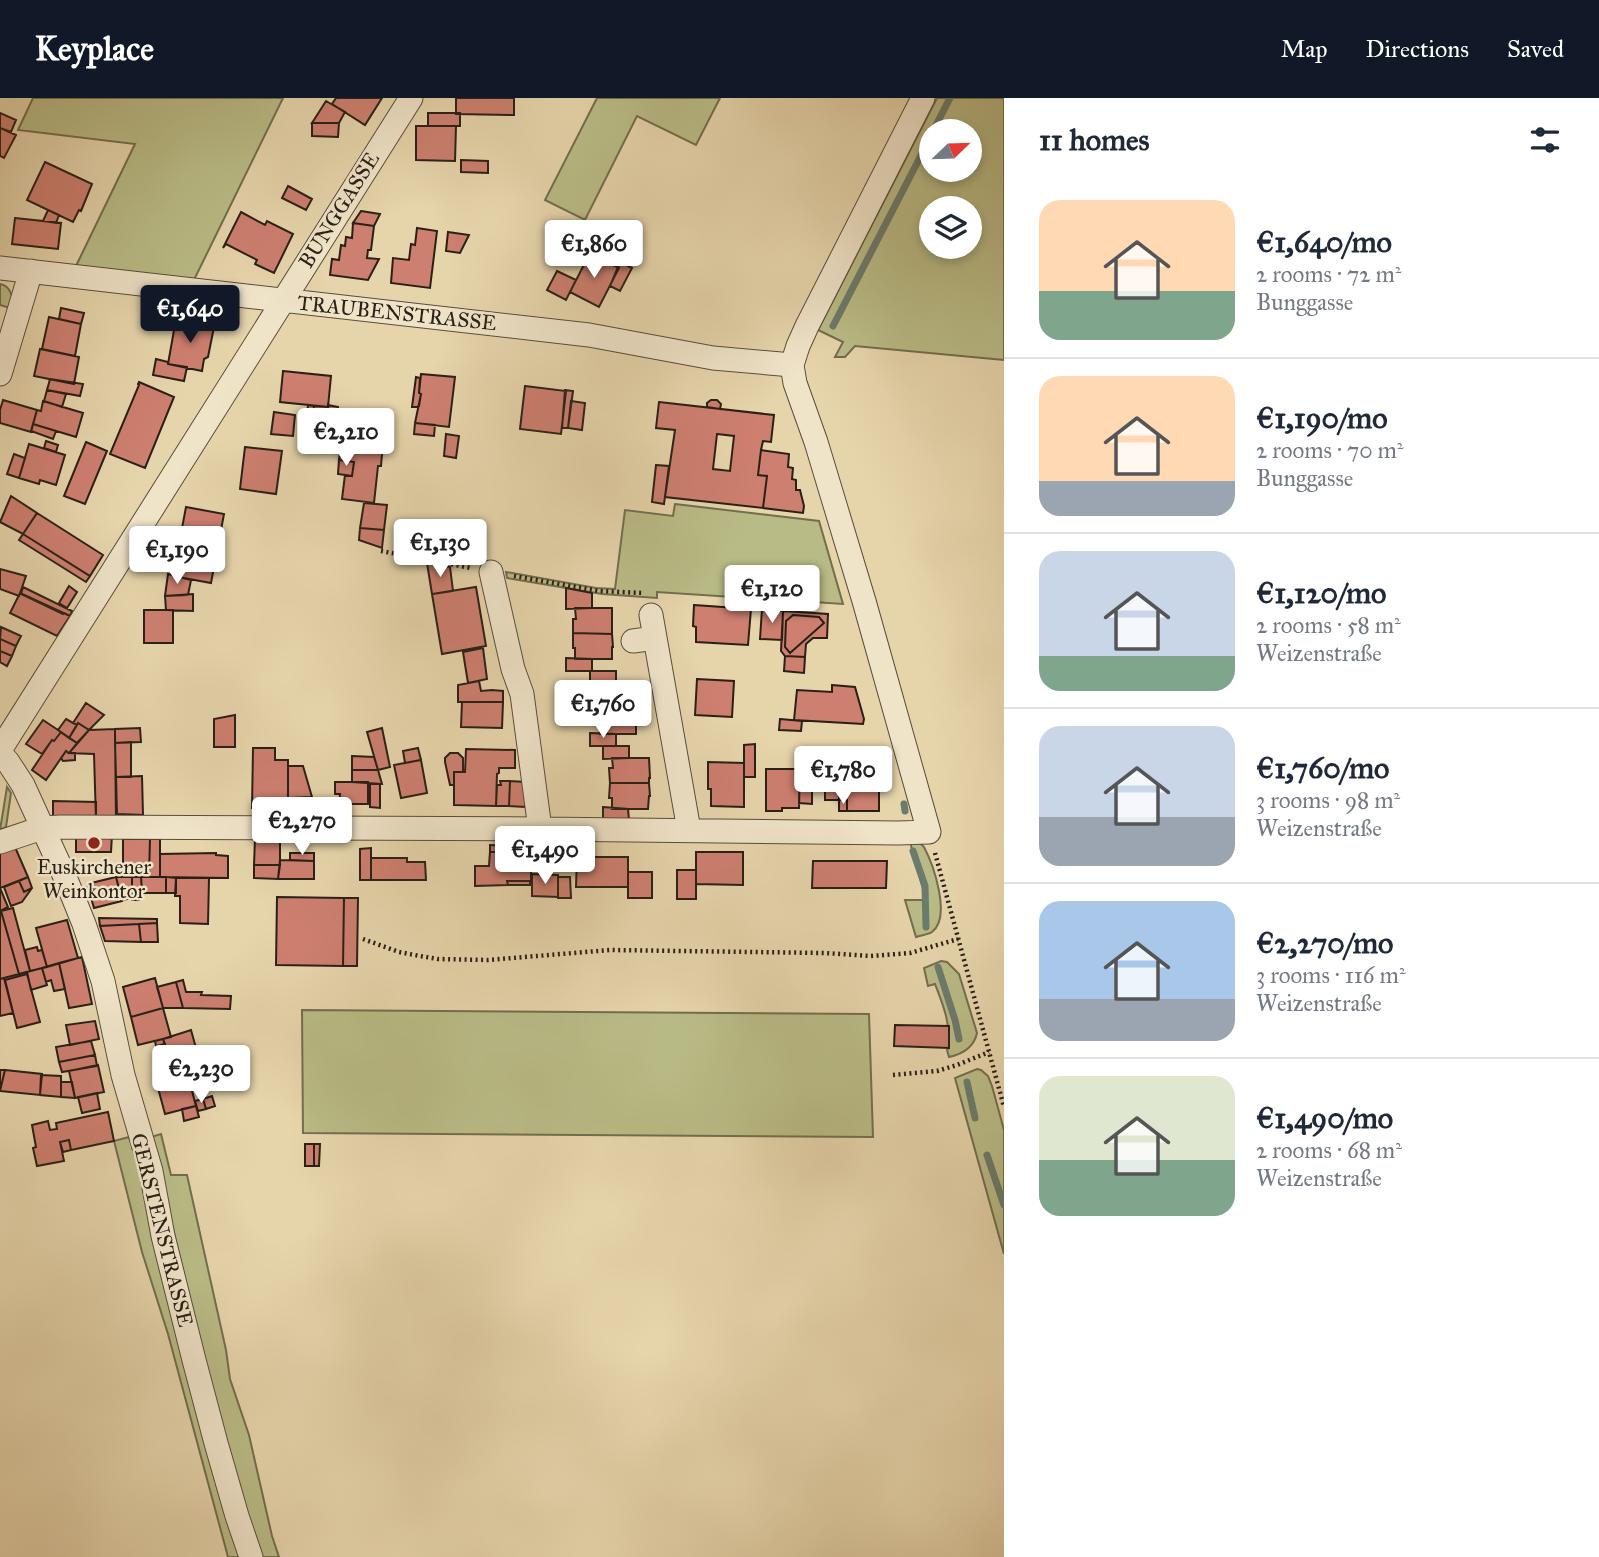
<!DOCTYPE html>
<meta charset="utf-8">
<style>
body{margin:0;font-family:"IM FELL Great Primer",serif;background:#f2f2f3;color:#1f2937;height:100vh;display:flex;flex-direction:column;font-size:26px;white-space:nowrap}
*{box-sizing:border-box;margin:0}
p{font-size:23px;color:#747a83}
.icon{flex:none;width:38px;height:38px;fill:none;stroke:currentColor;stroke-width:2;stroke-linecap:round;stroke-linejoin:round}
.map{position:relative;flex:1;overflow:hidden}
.side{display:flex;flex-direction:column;background:#fff;width:595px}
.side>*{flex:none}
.needle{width:46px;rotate:67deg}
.controls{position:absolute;left:919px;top:21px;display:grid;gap:14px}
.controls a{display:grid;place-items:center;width:63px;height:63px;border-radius:50%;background:#fff;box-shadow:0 4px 10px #0003;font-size:35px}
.price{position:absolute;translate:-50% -60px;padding:0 16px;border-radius:7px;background:#fff;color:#222;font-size:23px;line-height:46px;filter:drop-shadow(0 2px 4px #0008)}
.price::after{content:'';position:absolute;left:50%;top:42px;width:21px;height:16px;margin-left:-10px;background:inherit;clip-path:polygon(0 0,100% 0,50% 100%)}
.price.active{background:#111827;color:#fff}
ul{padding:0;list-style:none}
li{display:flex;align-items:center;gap:21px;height:175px;padding:0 35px}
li+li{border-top:2px solid #e0e1e3}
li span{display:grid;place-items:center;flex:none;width:196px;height:140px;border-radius:21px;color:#555}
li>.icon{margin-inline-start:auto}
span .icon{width:84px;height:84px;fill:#fffc;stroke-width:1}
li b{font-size:30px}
h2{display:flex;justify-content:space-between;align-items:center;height:84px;padding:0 35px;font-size:30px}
header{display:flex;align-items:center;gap:42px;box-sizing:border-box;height:98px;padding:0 35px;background:#111827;color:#fff}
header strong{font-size:33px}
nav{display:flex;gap:38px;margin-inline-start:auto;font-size:24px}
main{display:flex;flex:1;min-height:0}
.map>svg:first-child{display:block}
.green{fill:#b9bb86;stroke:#726e4e;stroke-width:2;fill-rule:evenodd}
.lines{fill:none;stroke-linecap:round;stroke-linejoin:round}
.stream{stroke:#6b7b6c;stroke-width:7}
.building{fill:#cd7f70;stroke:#2a2016;stroke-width:2;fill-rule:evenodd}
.minor-casing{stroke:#594d3b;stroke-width:25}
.path{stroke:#2a2016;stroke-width:4.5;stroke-dasharray:2 3.5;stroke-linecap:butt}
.minor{stroke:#efe3c8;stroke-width:23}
.poi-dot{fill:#8f2418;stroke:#efe3c8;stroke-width:2.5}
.labels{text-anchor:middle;stroke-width:5;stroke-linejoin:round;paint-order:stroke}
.street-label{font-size:21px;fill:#2a2016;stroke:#efe3c8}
.poi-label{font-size:21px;fill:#2a2016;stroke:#efe3c8}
</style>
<header>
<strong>Keyplace</strong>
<nav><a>Map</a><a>Directions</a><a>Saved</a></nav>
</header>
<main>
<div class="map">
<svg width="1004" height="1459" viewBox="0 0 1004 1459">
<rect width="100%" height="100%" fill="#e6d4ab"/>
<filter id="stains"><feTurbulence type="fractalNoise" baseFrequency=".00286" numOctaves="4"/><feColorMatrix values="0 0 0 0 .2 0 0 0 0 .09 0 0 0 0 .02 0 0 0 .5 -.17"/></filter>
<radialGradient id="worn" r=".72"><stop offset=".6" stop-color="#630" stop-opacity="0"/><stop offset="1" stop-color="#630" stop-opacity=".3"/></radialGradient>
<path class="green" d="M33,0H283L193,184L75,170L135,46L18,32Z
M597,0H720L696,47L637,18L585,122L545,102Z
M937,0H1004V262L855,248L845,259H835L843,244L818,232ZM931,33H970V72H931ZM931,110H970V149H931Z
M0,186C12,188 13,201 13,211L0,207Z
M675,406L819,423L843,506L657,494V500L602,496L507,480L506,474L596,490L615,491L625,412L673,418Z
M7,689L11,695L6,729L0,732Z
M910,744H919L924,749C933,766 952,819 932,834C928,837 920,837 916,839L905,802H926Z
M941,863L947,864L959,876L977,935C974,949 963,956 949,959L947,952L949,950C949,921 945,912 935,886L928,888L924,870Z
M302,912L869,916L873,1039L303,1035Z
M977,971L981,972L988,978L992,988L1004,1032V1156L955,980Z
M161,1036L171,1077H187L226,1252L230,1281L249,1337L272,1438L279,1459H258L226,1352L170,1118L169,1108L151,1042V1039Z
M129,1039L135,1058L143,1076L243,1459H228L168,1236L142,1154L114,1043Z"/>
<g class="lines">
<path class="stream" d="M933,33L950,0
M833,228L931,38
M904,706L905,713
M913,753L925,788L926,829
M938,869L955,922L959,941
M967,984L975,1020
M987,1057L1004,1107"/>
</g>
<path class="building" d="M336,0H382L365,27L332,6Z
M456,0H514V17L456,16Z
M326,3L345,14L339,25H312Z
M0,15L16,22L11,34L0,30Z
M428,15H460V28H428Z
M312,25H339L338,39L312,38Z
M416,28H456L455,63L416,62Z
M0,30L16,37L4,60L0,58Z
M461,62L488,63V75L461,74Z
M45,64L92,86L81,113L79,112L73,124L27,102Z
M288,88L312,101L306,112L282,100Z
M48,112L59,117L56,125L43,123Z
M361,113L380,116L374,128L353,125Z
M241,114L265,127L267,123L293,136L274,175L255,166L257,162L226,146L223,150Z
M15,120L61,125L58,151L12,146Z
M353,125L374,128L371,152H368L367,160L379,161L368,182L330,177L332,161L339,162L341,147L345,148L346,139L352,140Z
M417,130L437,133L430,190L391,185L393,160L409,162L411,146L415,147Z
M448,134L469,137L460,155L446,153Z
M593,150L620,164L618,169L590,155Z
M590,155L619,170L599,209L570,194Z
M620,164L632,170L620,193L610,188Z
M557,173L576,182L566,202L547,192Z
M61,210L84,215L81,226L59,221Z
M49,219L81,226L75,258L42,251Z
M176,221L214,229L208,259L204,261L202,273L168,266Z
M40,251L79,259L74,286L34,278Z
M156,261L168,264V266L187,269L184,283L153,277Z
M283,273L331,278L328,309L280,304Z
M421,276L455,279L449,329L415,325L421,296L419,295Z
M416,279L420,280L419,295L421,296L419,308L417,309H412Z
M50,281L83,286L80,298L47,292Z
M139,284L174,299L145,370L110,356L139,287L138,286Z
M525,288L566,293L561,336L520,331Z
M47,292L66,296L62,309L44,303Z
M565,292L573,293L568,330H562Z
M3,302L37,312L31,334L0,325V312Z
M711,302H717L721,306L720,311L707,309V305Z
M43,303L83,315L76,339L33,326L37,312L41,313Z
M571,303L585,305L582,332L568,330Z
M659,304L774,317L771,344L763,343L761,352L758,377L767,378L763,410L665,399L675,332L656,330ZM717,336L734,338L730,373L713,371Z
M308,307L314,308L313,317H307Z
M328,307L338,309L336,320L313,317L314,308L328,309Z
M274,314L295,317L293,338L271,336Z
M415,325L435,327L434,338L414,336Z
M33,326L56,333L53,341L31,333Z
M446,336L459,338L456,360L444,358Z
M342,340L383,344L381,368H378L374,405L342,401L345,377L352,378L354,364L339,362Z
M46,343L58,347L56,354L44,350Z
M86,344L107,353L85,406L64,398Z
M29,346L65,357L56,387L40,382L39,386L19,380Z
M245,349L282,353L276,396L240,391Z
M761,352L789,356L788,369L793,370L792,381L796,382V392H800L804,408L803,415L763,410L767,378L758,377Z
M14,356L25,360L19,380L7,376Z
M339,362L354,364L352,378L338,376Z
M656,367L669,368L664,406L652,404Z
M11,398L37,415L23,436L0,424Z
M364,405L387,407L384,432L360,430Z
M186,409L224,416L211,485L173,478Z
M37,415L103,457L90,478L23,436Z
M360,430L384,432L382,450L359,442Z
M23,436L90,478L86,484L19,442Z
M427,465L450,469L453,493L432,496Z
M0,471L26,478L19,498L0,491Z
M168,476L191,482L188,497L165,498Z
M69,488L77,494L67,510L59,505Z
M23,489L72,513L70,518L64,515L63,516L21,496Z
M476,489L486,548L442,556L432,496Z
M566,490L592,495V510L566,511Z
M20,495L70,518L57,538L10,515Z
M193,496V513L166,512L165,498Z
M694,507L751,511L748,547L696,544V529L693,528Z
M575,510H612V536L573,535V521H576Z
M762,511L783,513L782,542L760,541Z
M144,512H173V545H144Z
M783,513L828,516L827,540H813L806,546L805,559L785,558L781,553ZM793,517L819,519L824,525L790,555L785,549L786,523Z
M793,517L819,519L824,525L790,555L785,549L786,523Z
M1,529L21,538L16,548L0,541Z
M573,535L612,536L613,549H612V561H575V550H573Z
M0,541L16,548L12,558L0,553Z
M483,550L487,581L468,585L463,554Z
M0,553L12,558L7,568L0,564Z
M785,558L805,559L804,575L784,573Z
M566,560L592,561V573H566Z
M590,573H616V585L590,586Z
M697,581L734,583L732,619L695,617Z
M479,583L481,593L492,592L503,593V604H458V587Z
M600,585H636V610H597V596H599Z
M832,587L855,589L864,621L863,626L794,622L797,592L832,594Z
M462,604H503L502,630L461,629Z
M86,605L104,617L89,632L78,625L77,627L73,625Z
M597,610H636L637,623H636V636H600V625H596Z
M235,617V649H214V621Z
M66,621L77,627L69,640L58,632Z
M780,621L802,623L801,633L779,632Z
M43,622L61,634L54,643L52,642L42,656L26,646Z
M78,625L89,632L77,645L69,640Z
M140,630L141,644L115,645V631Z
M382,630L390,669L378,672L367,634Z
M115,631L116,723L96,722L94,656L69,655L89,632Z
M61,634L77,645L69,655L66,653L46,682L32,672L52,642L54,643Z
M590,635L616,636V648H590Z
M131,644V679H116L115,645Z
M755,646V679H744V647Z
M603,648H629V660L603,661Z
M253,650H275V662H288V710H252Z
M418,650L421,662L405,665L403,653Z
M466,651L515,652V670H499V675L497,676L496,708L454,707V674H465Z
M66,653L69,655H75V662L63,663L61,660Z
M450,655H458L463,660V674H454V687H450L445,664V660Z
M352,658L374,659L378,672H352Z
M612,660H649L650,680H649V685H610L609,670H613Z
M421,662L427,695L401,700L394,667Z
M708,664L744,665V709L711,708V691H708Z
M839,667H869V679H879V713H847V702H839Z
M869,667H877L876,679H869Z
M288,668H303L312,699L288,700Z
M825,669H839V702H825Z
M766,671H800L799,710H782V713H766Z
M352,672H378L382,686L352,684Z
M800,673H812V706L799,705Z
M142,678L143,717L117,716L116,679Z
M500,683H510L509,708H496L497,687H501Z
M510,683L525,684V709L509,708Z
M335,684H368V706H339L340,696H335Z
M610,685H649L650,698H649L648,711H612V700H609Z
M370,686H380V710L370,709Z
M839,702H847V713H839Z
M53,703L96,704V722L53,721Z
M603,709L628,711L629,722H603Z
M76,737H112L111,754H76Z
M123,741H150L149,779H123Z
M150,741H160V779H149Z
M255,741L280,742V767H254Z
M490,747L512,748V754H490Z
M15,749L28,779L0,790V755Z
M371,750V782H360V751Z
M490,754H531V787H530V783H507L508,787L475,788V768H489Z
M696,754H743V787L696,786Z
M216,755V757L228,758V780L160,779V756Z
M290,755H314V763L290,762Z
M577,759H628V789H576Z
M371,760H407V764H425L426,782H371Z
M280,762L314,763V781H278Z
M813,763H887L886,790H812Z
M254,767H280L278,781L254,780Z
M677,772H696V801H677Z
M628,774H652V800H628Z
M532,776L558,777V799L532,798Z
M28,779L32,790L24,794L19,783Z
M116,779L122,803L94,810L87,786Z
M116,779H132V800L122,802Z
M132,779H141L142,795H139V802H132Z
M141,779H166V795H142Z
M166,779L176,780V795H166Z
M558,779H570L571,800H558Z
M176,780H209L208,826L180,825V798H175Z
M19,783L24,794L32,790L22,804L11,808L4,789Z
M507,783H530V787H508Z
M0,790L8,809L0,813Z
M277,799L344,800L343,868L276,867Z
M344,800H358L357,868H343Z
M13,810L30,873L19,876L1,813Z
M0,813H1L19,876L0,881Z
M99,820L157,821V825L100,828Z
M67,822L78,860L47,869L36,830Z
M157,825L158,844H141L139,826Z
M139,826L141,844L105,843L100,828Z
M37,849L38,853L42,852L47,869L30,873L25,852Z
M82,859L92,906L69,910L59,865Z
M59,865L65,891L54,893L51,882L46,884L42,870Z
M42,870L47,887L31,892L27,874Z
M27,876L40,924L17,930L5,882Z
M4,880L13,915L0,918V881Z
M155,880L163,910L131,919L123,889Z
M183,882L186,894H202L201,897L231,898L230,911L183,910L176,884Z
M176,884L183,910H163L157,889Z
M163,910L171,939L138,947L131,919Z
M95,923L99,941L70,947L66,927Z
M895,927L949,928V950L894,948Z
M191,932L196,950L168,958L163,941Z
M163,941L165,946L156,948L155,943Z
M91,943L95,957L59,964L56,949Z
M193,951L197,965L171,970L168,958Z
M95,957L97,968L62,974L59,964Z
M185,966L196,1008L165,1016L154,975Z
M98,967L104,994L75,1000L69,973Z
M0,972H5L0,993Z
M5,972L42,976L40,997L0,993Z
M41,977L61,978V999L40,997Z
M61,984H72L75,1000L61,999Z
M97,995L100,1011L82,1015L78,999Z
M212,998L215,1008L206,1011L203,1001Z
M203,1001L206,1011L198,1013L195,1003Z
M196,1008L199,1019L184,1023L182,1011Z
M108,1014L114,1043L71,1052L69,1042L60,1044L64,1063L37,1068L33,1050L36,1049L32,1027L48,1023L50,1032L57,1031L56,1025Z
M69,1042L71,1052L63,1054L60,1044Z
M305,1046H314V1068H305Z
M314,1046H320L319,1068H314Z"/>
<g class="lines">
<defs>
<path id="minor" d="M0,170L589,237L713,260L792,267
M0,276L31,173
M491,474L513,571L522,596L540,731
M651,517L689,732
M633,543L655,540
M0,652L411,0
M0,655L8,664L23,687L65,779L84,826L103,883L123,977L151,1073L163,1138L194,1262L216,1345L237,1418L251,1459
M0,744L42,730L61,729L540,731L898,735L929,734L864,503L816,344L795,285L792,267L798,248L807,228L923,0"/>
</defs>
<use href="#minor" class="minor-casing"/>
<path class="path" d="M381,453L471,470
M514,478L599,493L644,495
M935,755L1004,1009
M363,841L399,854L420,858L438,861L488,862L610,852L825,855L871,858L910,855L958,841
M893,977L937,973L957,967L989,954"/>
<use href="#minor" class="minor"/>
</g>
<circle class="poi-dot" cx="94" cy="745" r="7"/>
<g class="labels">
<g class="street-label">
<text transform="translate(339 112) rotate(-58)" y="7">BUNGGASSE</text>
<text transform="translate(397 215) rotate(6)" y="7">TRAUBENSTRASSE</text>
<text transform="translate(162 1132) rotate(76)" y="7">GERSTENSTRASSE</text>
</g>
<g class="poi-label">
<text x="94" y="776">Euskirchener<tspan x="94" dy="24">Weinkontor</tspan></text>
</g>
</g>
<rect width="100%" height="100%" filter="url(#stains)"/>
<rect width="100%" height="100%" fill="url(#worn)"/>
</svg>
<div class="controls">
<a><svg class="needle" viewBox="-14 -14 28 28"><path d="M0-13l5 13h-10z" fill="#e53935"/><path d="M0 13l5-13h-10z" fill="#747a83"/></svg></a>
<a><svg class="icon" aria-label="layers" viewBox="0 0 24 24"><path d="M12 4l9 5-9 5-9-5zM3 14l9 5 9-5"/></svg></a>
</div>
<b class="price" style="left:594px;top:182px">€1,860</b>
<b class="price active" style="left:190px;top:247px">€1,640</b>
<b class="price" style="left:346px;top:370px">€2,210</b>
<b class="price" style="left:440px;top:481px">€1,130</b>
<b class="price" style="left:177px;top:488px">€1,190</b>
<b class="price" style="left:772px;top:527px">€1,120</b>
<b class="price" style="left:603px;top:642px">€1,760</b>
<b class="price" style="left:843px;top:708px">€1,780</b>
<b class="price" style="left:302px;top:759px">€2,270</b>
<b class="price" style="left:545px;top:788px">€1,490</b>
<b class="price" style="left:201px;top:1007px">€2,230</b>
</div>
<section class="side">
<h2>11 homes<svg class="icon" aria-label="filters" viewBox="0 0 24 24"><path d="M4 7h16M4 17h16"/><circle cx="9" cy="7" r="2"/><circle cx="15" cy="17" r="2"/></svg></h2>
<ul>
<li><span style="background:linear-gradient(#ffd9b3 65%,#7fa58c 0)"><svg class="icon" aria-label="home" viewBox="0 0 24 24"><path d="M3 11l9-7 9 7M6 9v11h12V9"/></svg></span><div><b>€1,640/mo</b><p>2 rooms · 72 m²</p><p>Bunggasse</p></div></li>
<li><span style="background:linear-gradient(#ffd9b3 75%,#9aa5b1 0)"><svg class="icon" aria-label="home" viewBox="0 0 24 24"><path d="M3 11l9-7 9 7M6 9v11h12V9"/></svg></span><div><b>€1,190/mo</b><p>2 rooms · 70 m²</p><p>Bunggasse</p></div></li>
<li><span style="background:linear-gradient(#c9d6e8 75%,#7fa58c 0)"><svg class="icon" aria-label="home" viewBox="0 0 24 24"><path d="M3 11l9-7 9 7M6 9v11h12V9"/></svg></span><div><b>€1,120/mo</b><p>2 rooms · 58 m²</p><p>Weizenstraße</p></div></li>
<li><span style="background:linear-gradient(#c9d6e8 65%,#9aa5b1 0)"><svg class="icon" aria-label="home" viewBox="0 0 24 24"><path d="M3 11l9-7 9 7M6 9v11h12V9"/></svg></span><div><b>€1,760/mo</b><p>3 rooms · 98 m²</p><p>Weizenstraße</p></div></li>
<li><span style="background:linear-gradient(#a9c7e8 70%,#9aa5b1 0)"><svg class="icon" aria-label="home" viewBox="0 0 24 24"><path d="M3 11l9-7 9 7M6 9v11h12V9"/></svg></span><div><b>€2,270/mo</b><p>3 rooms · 116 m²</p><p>Weizenstraße</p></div></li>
<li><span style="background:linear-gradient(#dfe7d0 60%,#7fa58c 0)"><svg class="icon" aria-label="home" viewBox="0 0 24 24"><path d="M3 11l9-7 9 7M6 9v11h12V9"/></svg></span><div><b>€1,490/mo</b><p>2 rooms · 68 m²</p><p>Weizenstraße</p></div></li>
</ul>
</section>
</main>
